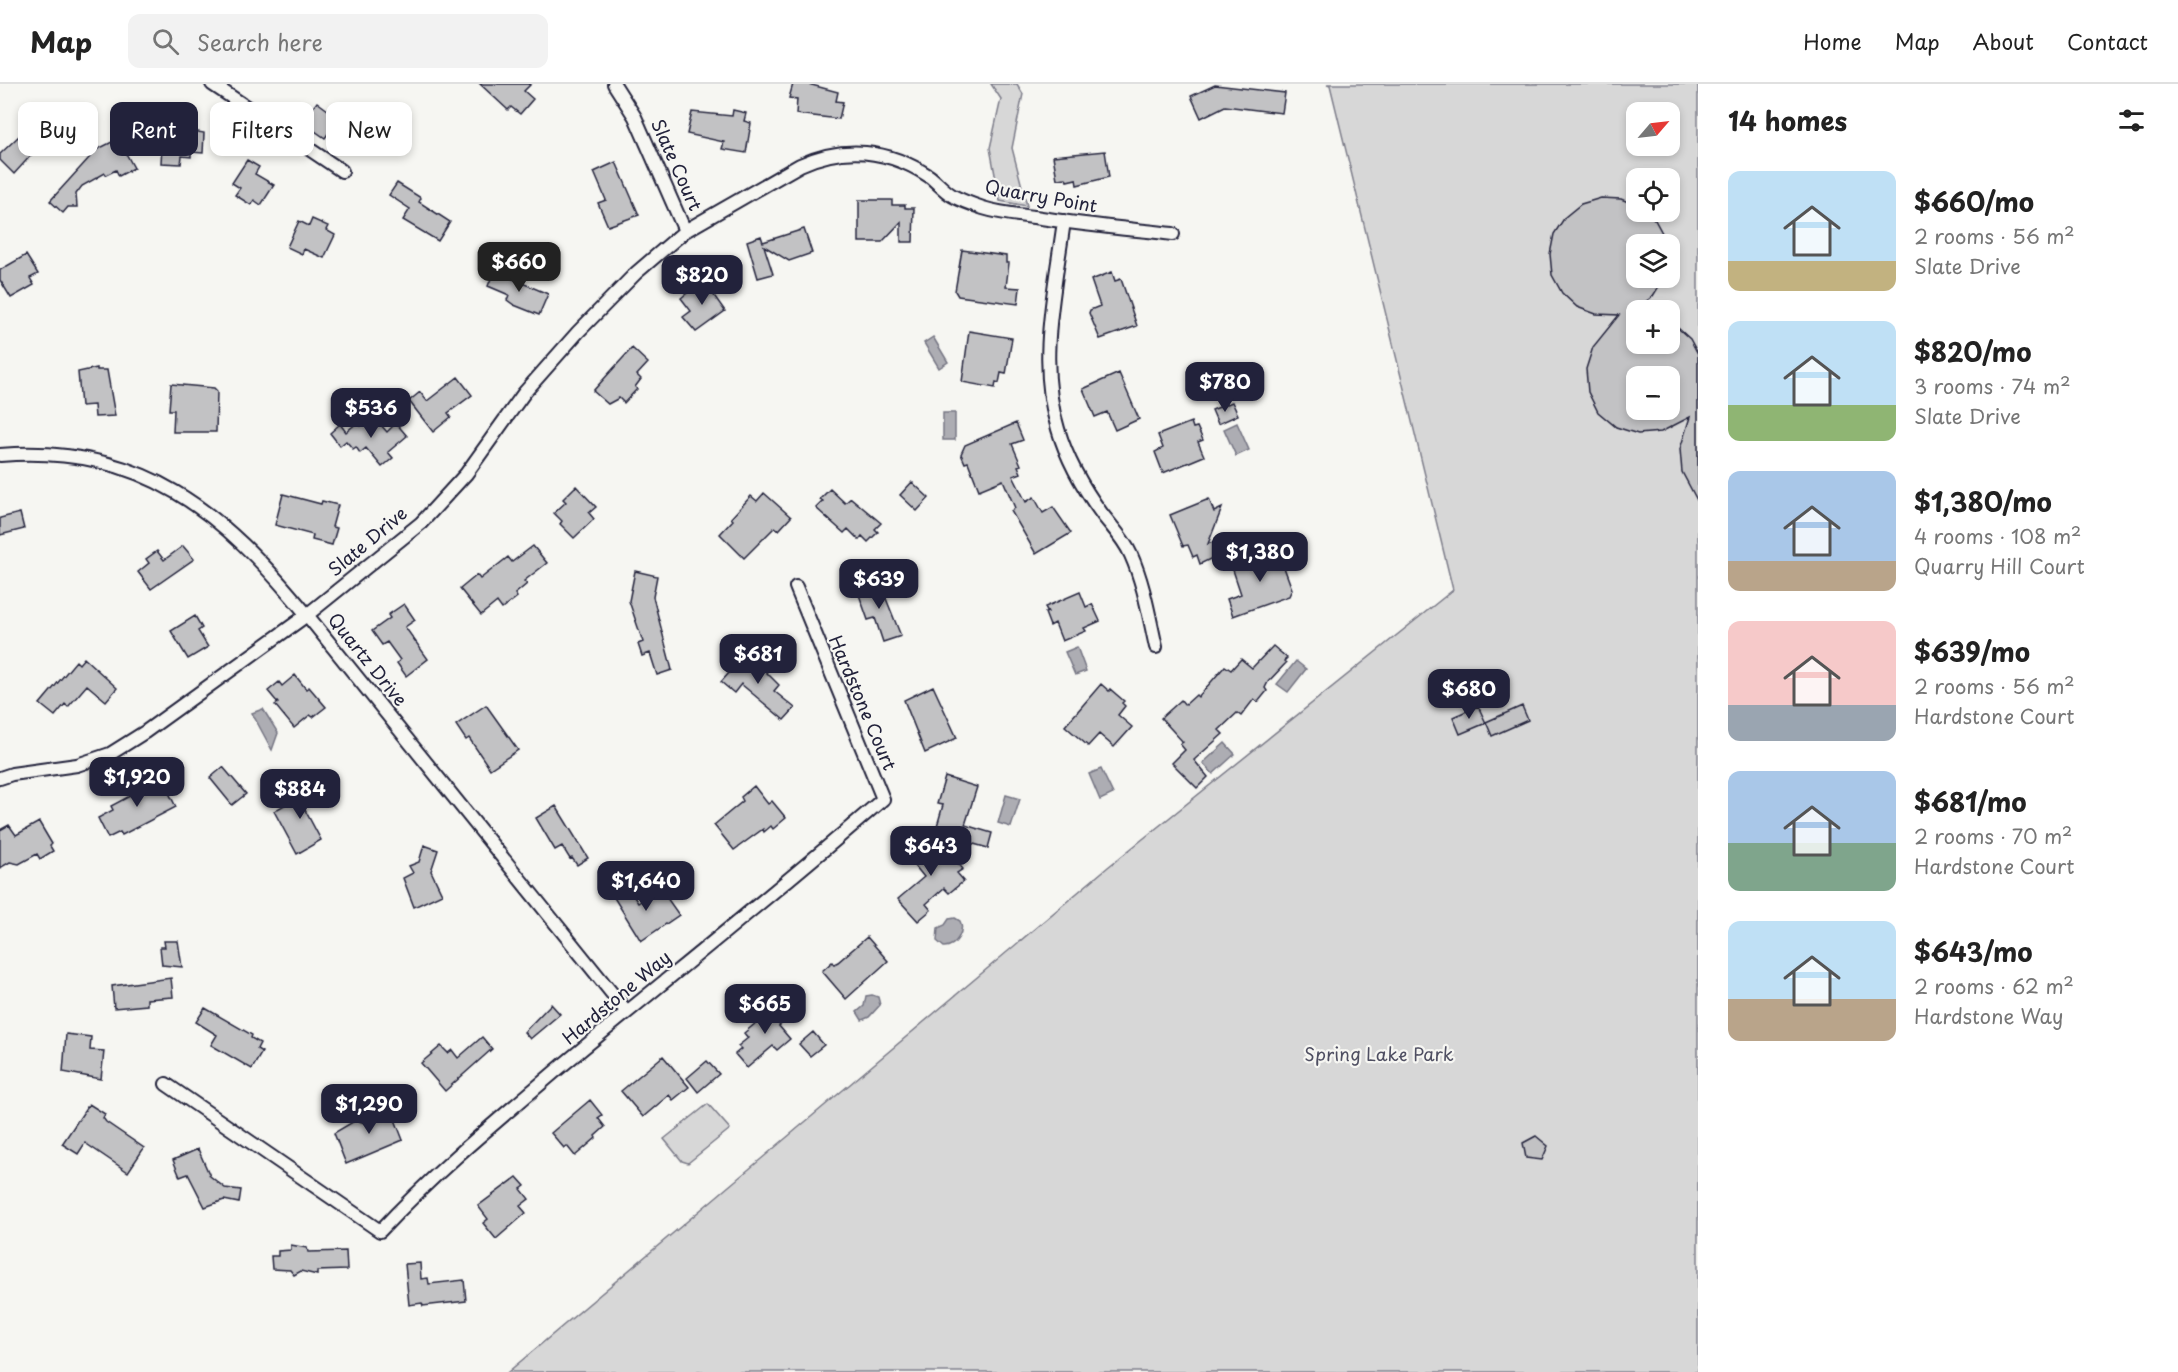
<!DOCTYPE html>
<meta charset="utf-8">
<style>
body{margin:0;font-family:"Playpen Sans",sans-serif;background:#f2f2f2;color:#222;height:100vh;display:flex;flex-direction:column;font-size:22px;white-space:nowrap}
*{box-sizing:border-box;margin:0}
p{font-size:20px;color:#767676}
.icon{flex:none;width:33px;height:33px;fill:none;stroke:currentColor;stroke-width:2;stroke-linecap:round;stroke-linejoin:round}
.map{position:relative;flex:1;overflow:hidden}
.drawer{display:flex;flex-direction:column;background:#fff;width:480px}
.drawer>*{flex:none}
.guide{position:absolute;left:18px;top:18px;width:570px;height:54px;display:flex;gap:12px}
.needle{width:39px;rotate:62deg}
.fabs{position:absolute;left:1626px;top:18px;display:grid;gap:12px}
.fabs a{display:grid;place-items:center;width:54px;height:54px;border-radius:12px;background:#fff;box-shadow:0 3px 9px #0003;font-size:30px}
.price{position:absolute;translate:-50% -51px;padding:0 14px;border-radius:12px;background:#22223b;color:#fff;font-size:20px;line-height:39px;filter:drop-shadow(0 2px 3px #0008)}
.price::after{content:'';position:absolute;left:50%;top:36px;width:18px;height:14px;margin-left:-9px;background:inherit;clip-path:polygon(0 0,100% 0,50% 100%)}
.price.on{background:#222;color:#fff}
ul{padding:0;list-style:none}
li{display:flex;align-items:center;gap:18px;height:150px;padding:0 30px}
li span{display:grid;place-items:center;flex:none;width:168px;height:120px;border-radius:12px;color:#555}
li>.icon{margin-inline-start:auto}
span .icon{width:72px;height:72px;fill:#fffc;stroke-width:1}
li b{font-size:26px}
h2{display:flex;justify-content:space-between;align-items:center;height:72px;padding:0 30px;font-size:26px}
.pill{padding:0 21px;border-radius:12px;background:#fff;box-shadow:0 3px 9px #0003;font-size:21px;line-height:54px}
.pill.on{background:#22223b;color:#fff}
header{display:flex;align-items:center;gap:36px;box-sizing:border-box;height:84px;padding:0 30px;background:#fff;border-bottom:2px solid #e0e0e0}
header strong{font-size:28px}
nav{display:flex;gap:33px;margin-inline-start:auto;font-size:21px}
.search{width:420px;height:54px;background:#f2f2f2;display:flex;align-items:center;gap:15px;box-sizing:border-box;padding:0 21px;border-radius:12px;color:#767676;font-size:22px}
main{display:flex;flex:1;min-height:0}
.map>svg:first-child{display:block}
.green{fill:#d7d7d7;stroke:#7c7c89;stroke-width:1.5;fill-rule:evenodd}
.water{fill:#adadb3;stroke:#757583;stroke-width:1.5}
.building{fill:#c2c2c4;stroke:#22223b;stroke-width:1.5;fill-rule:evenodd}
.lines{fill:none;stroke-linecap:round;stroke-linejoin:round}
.minor-casing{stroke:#22223b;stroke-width:16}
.minor{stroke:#f6f6f2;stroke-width:12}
.labels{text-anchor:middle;stroke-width:4.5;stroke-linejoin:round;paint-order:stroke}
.street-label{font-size:18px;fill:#22223b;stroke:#f6f6f2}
.park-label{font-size:18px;fill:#4f4f62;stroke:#f6f6f2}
</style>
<header>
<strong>Map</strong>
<div class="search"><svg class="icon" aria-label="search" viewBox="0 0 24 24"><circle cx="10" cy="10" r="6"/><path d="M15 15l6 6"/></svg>Search here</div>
<nav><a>Home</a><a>Map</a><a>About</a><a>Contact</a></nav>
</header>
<main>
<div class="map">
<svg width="1698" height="1288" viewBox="0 0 1698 1288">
<rect width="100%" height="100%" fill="#f6f6f2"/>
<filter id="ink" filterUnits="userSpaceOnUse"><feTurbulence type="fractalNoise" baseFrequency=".0167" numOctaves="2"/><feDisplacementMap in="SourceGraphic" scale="12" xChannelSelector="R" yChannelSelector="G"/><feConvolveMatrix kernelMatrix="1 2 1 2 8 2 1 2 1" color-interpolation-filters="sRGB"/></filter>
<g filter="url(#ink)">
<path class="green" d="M991,0H1017L1023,10L1012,64L1027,122L1000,117L990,64L1001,15Z
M1327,0H1698V1288H508L1108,783L1453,506L1330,1ZM1636,28H1670V62H1636ZM1636,94H1670V128H1636ZM1636,160H1670V194H1636ZM1636,226H1670V260H1636ZM1636,292H1670V326H1636Z
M708,1020L730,1045L688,1079L682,1077L664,1055Z"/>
<path class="water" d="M933,253L948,278L939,284L924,259Z
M943,329H955V356H943Z
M1237,339L1249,366L1236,372L1224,345Z
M1077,563L1086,587L1075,591L1065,568Z
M1296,577L1306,585L1288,608L1277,600Z
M263,625L278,649L272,666L252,629Z
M1225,659L1235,670L1213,690L1203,679Z
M1101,685L1113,710L1100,716L1089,690Z
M1006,711L1020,715L1011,743L998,739Z
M955,834L960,837C965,847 956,863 944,863L937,857L938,844L945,841L949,835Z
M872,911L878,913L880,921L869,933L862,936L857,928L864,922L866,912Z"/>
<path class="building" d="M480,0H531L524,7L533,15L520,30L511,23L508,26Z
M793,0H808L838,8L836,17L843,18L839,35L796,30L797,15L789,14Z
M1215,1L1285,9L1282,29L1225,22L1201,34L1191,12Z
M317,18L359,49L350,63L330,47L325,54L302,38Z
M733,26L746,29L744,37L751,39L746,69L722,65L724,58L687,50L692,28L732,32Z
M176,44L204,49L203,69L191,68V73L182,72L181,80L161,79L163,46L175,47Z
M19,52L34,68L14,90L0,76V70Z
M118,55L134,84L119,92L116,86L106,91L105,89L82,102L76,110L77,123H68L63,129L50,117L90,73L88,70Z
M1105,67L1109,93L1077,101L1076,95L1067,97L1066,94L1057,95L1053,72Z
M247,76L259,83L255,90L274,101L261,121L254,116L251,121L235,111L240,104L232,99Z
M616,78L639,131L608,142L598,119L606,116L594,88Z
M397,99L421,114L419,118L450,138L438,157L403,136L410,125L389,111Z
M1601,114L1621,115L1636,121V128H1646L1655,136L1668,160H1636V194H1664L1653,212L1636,225V260H1670V237L1690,255L1698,270V418L1682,388L1680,365L1690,333L1661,348L1638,350L1616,343L1598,328L1588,308L1586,285L1593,263L1619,231L1596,230L1577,223L1562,209L1552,191L1550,170L1554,150L1565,133L1581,120ZM1636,292H1670V326H1636Z
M859,116H892V121H905V124H914L913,158H901V138L882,158H859Z
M312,135L328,142L326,146L335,151L324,174L304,165L302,170L287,163L299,137L309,142Z
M804,145L812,169L789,177L764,162L773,190L758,194L747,157L761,152L763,158Z
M962,166L1006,172V179H1009L1006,203L1020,204L1018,220L958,212L955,207Z
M26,171L38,190L30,194L34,201L11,214L0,196V186Z
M494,187L548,210L539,231L514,221L507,216L509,211L488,202Z
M1112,188L1115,197L1121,195L1137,242L1100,255L1089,229L1090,226L1100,222L1091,196Z
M703,196L725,227L696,248L683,233L691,227L681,214Z
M969,247L1012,254L1006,290L1001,289L999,299L996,298L995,304L962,298Z
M632,264L648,279L637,291L641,295L635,303L637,305L624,319L619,314L608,320L593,307Z
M97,284V286H107L115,332L95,333L94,321L81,322L78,288Z
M1119,289L1139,335L1115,346L1107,328L1095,333L1083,305Z
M458,293L472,311L448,329L451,333L433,348L409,317L420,308L427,317Z
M171,300L214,304L217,307L216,348H173L174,326H169Z
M1232,318L1238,331L1218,340L1212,326Z
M373,332L387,348L396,339L407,352L388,368L393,374L382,383L366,364L360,369L356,363L353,365L346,357L340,362L330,349L340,340L346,348L358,338L361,342Z
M1191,338L1193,344L1197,343L1203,356L1198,358L1204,372L1163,389L1155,368L1163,364L1158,351Z
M1016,339L1023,356L1012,360L1021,381L1018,382L1021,389L1013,392L1026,418L1034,413L1043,429L1053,423L1071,449L1036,470L1011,427L1015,424L1003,396L979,406L968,378L965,379L961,370L965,361Z
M912,398L929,414L917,427L900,411Z
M576,402L596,423L589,429L594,435L574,454L560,440L562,437L554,429L566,418L563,415Z
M830,405L845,419L851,414L881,439L875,445L878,448L868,458L862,452L859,456L848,445L844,449L816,424L823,417L820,415Z
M764,409L791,433L779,446L775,443L744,474L720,450L733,436L731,434L751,412L757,417Z
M283,410L321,420L322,417L338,421L332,443L337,444L332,461L312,456L313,451L275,441Z
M1209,415L1214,428L1222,424L1208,460L1226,453L1231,465L1200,480L1197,471L1193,473L1188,461L1183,462L1170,431Z
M20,429L24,445L0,451V434Z
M183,462L194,475L151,505L138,488L149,479L146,475L157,467L164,476Z
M533,462L547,479L524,497L527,500L515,510L517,513L502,525L497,518L481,531L460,505L477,491L480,495L508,473L512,478Z
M1278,467L1292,505L1289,512L1233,532L1227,515L1241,510L1232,483Z
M635,487L657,492L653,513L672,586L657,591L650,569L642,572L638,560L643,558L629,517Z
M879,497L901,552L883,558L875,534L868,536L857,505Z
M1080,508L1086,523L1092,520L1100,537L1084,544L1086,547L1062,557L1055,539L1050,542L1045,529L1048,528L1045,523Z
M404,520L415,536L405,543L428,575L406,592L397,579L400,576L387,558L382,561L372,547L390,534L388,531Z
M195,532L202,544L198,547L208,563L188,575L171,547Z
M1273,562L1287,574L1284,577L1286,579L1268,598L1265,604L1267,607L1258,618L1254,615L1241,632L1237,629L1219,646L1223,650L1194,676L1208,693L1197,704L1172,679L1185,666L1180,660L1183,658L1161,634L1181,616L1185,621L1196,611L1198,613L1225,582L1231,586L1241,575L1252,584Z
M747,569L779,601L774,607L795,624L784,636L741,600L734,609L721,598Z
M84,574L117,604L106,617L87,601L68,623L65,620L55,632L40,620L76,577L79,580Z
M295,591L306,605L309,603L326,623L313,633L310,631L294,644L275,621L278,619L268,607L279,598L282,602Z
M1101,600L1109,607L1110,605L1124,617L1122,619L1125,622L1118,631L1132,643L1114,663L1099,650L1088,662L1065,642Z
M933,602L957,654L925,669L904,616Z
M486,621L518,666L490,685L469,654L466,656L456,641Z
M1478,622L1486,639L1460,650L1453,633Z
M1522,622L1528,636L1492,652L1486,638Z
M223,683L246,710L232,721L210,694Z
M945,693L977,703L965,741L992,749L988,764L935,749L943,721L937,720Z
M139,694L144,706L163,697L176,723L122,751L120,748L108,754L98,734L113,726L111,722L130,712L125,701Z
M313,700L320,715L304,724L321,756L297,770L274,727L300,712L298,708Z
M754,702L768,720L772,717L786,734L773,745L771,742L764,748L763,745L734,766L714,741L743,717L741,713Z
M556,722L588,774L577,781L572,774L570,775L562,762L555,766L536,734Z
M39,738L52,760L50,762L53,767L40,775L37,770L19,780L10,778L0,784V746L9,741L16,751Z
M934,751L963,785L957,789L964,797L949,809L944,804L926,820L931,826L918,837L898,815L924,793L907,772L922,758L929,766Z
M424,761L438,766L431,787L442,810L414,823L403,794L413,789L409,782L419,778Z
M627,802L638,819L660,804L679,831L641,857L613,812Z
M867,853L888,877L846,915L822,887L832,878L834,880L838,878Z
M164,857H178L182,883L162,881L160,863H165Z
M171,894L173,913L147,915V921L114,924L112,902Z
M782,917L793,930L779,942L790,955L777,966L773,962L747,984L735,970L741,965L738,962L748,954L744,949Z
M551,920L560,930L530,955L524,948Z
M205,924L252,951L251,954L260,959L257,965L262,968L252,985L211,961L217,951L196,938Z
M813,948L824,961L810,972L799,960Z
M66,950L91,953L90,966L104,967L101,995L63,988Z
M482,953L492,965L445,1007L421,979L441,962L448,969L452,966L458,974Z
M663,972L689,1003L673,1016L669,1011L643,1033L621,1007Z
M707,977L719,990L698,1008L687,994Z
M590,1016L602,1031L598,1034L605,1043L595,1052L596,1054L575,1072L567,1062L564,1064L551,1049Z
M89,1020L105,1030L103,1034L106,1038L144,1064L128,1088L85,1059L78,1070L62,1060Z
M389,1020L403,1056L346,1080L334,1049L356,1036L365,1039L368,1030Z
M1536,1052L1548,1062L1542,1076L1526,1074L1523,1059Z
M198,1065L210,1092L225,1104L241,1106L239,1119L224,1116L205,1123L188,1090L180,1093L173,1076Z
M517,1093L525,1102L521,1105L529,1115L520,1122L526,1129L496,1155L483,1139L488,1135L478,1122Z
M291,1161L307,1164L308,1168L346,1167L347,1186L317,1187V1191L301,1187L294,1191L290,1186L272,1185L271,1172H278V1167L291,1166Z
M420,1179L421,1195L428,1194L429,1200L464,1196L466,1217L423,1222L422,1219L409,1221L405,1180Z"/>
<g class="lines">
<defs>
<path id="minor" d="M212,0L342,87
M614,0L635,33L685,147
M1064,137C1055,205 1037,278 1058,345C1067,376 1083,404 1102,430C1112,443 1124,455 1131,471C1144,500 1149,532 1156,563
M0,371C142,360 222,427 307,531L627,928
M0,694L12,690L77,681L110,670L145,648L307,531L421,439L466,390L524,309L578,248L636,189L685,147L800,81C844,61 888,65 929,92C937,98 944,107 953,112C962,117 974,121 983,124C1002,130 1022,131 1041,134C1085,141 1129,145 1173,150
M166,1000L380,1147C435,1088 497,1037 558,985C666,895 777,808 883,715L796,503"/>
</defs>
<use href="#minor" class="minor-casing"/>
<use href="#minor" class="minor"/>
</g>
</g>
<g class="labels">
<g class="street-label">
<text transform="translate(676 81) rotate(66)" y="6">Slate Court</text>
<text transform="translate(1041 113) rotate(10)" y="6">Quarry Point</text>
<text transform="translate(368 458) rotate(-40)" y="6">Slate Drive</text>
<text transform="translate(367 576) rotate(51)" y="6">Quartz Drive</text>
<text transform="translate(862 619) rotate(67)" y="6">Hardstone Court</text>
<text transform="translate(617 914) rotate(-40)" y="6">Hardstone Way</text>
</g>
<g class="park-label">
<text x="1379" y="977">Spring Lake Park</text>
</g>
</g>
</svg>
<div class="fabs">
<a><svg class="needle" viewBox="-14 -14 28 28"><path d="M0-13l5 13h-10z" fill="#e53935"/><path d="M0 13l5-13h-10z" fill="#767676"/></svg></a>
<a><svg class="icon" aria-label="locate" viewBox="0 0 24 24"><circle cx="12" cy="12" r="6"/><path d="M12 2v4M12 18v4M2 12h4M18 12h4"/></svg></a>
<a><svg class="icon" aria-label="layers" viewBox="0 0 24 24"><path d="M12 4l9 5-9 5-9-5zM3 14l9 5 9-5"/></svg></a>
<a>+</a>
<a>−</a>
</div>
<b class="price on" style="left:519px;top:209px">$660</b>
<b class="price" style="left:702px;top:222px">$820</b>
<b class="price" style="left:1225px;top:329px">$780</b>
<b class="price" style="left:371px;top:355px">$536</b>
<b class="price" style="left:1260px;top:499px">$1,380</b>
<b class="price" style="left:879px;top:526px">$639</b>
<b class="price" style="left:758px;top:601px">$681</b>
<b class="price" style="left:1469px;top:636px">$680</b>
<b class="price" style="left:137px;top:724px">$1,920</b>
<b class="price" style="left:300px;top:736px">$884</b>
<b class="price" style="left:931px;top:793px">$643</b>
<b class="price" style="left:646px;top:828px">$1,640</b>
<b class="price" style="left:765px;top:951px">$665</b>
<b class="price" style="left:369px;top:1051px">$1,290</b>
<div class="guide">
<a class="pill">Buy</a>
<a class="pill on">Rent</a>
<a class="pill">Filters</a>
<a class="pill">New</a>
</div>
</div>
<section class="drawer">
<h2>14 homes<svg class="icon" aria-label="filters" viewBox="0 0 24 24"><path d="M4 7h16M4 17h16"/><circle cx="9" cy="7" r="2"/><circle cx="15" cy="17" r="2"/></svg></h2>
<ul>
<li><span style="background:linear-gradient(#bfe0f5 75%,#c2b280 0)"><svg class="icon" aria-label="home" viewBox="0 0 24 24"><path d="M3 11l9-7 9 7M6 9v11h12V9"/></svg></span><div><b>$660/mo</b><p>2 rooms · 56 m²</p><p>Slate Drive</p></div></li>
<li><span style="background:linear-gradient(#bfe0f5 70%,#8fb573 0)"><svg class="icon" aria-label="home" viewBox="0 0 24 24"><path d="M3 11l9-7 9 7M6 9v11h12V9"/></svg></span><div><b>$820/mo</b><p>3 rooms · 74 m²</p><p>Slate Drive</p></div></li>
<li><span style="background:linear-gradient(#a9c7e8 75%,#b9a48a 0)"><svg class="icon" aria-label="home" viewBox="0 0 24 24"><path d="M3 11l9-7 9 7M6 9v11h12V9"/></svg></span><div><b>$1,380/mo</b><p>4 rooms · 108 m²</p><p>Quarry Hill Court</p></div></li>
<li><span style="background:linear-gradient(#f6c9c9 70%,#9aa5b1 0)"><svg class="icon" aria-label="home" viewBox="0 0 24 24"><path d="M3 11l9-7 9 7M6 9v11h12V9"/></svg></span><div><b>$639/mo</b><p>2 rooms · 56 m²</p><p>Hardstone Court</p></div></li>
<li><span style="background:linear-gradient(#a9c7e8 60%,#7fa58c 0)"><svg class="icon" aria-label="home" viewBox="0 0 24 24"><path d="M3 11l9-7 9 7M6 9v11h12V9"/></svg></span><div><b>$681/mo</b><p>2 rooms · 70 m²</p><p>Hardstone Court</p></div></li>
<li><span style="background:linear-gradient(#bfe0f5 65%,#b9a48a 0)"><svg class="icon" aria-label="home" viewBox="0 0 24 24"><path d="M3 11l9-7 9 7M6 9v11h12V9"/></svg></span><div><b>$643/mo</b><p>2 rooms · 62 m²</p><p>Hardstone Way</p></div></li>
</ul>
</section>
</main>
